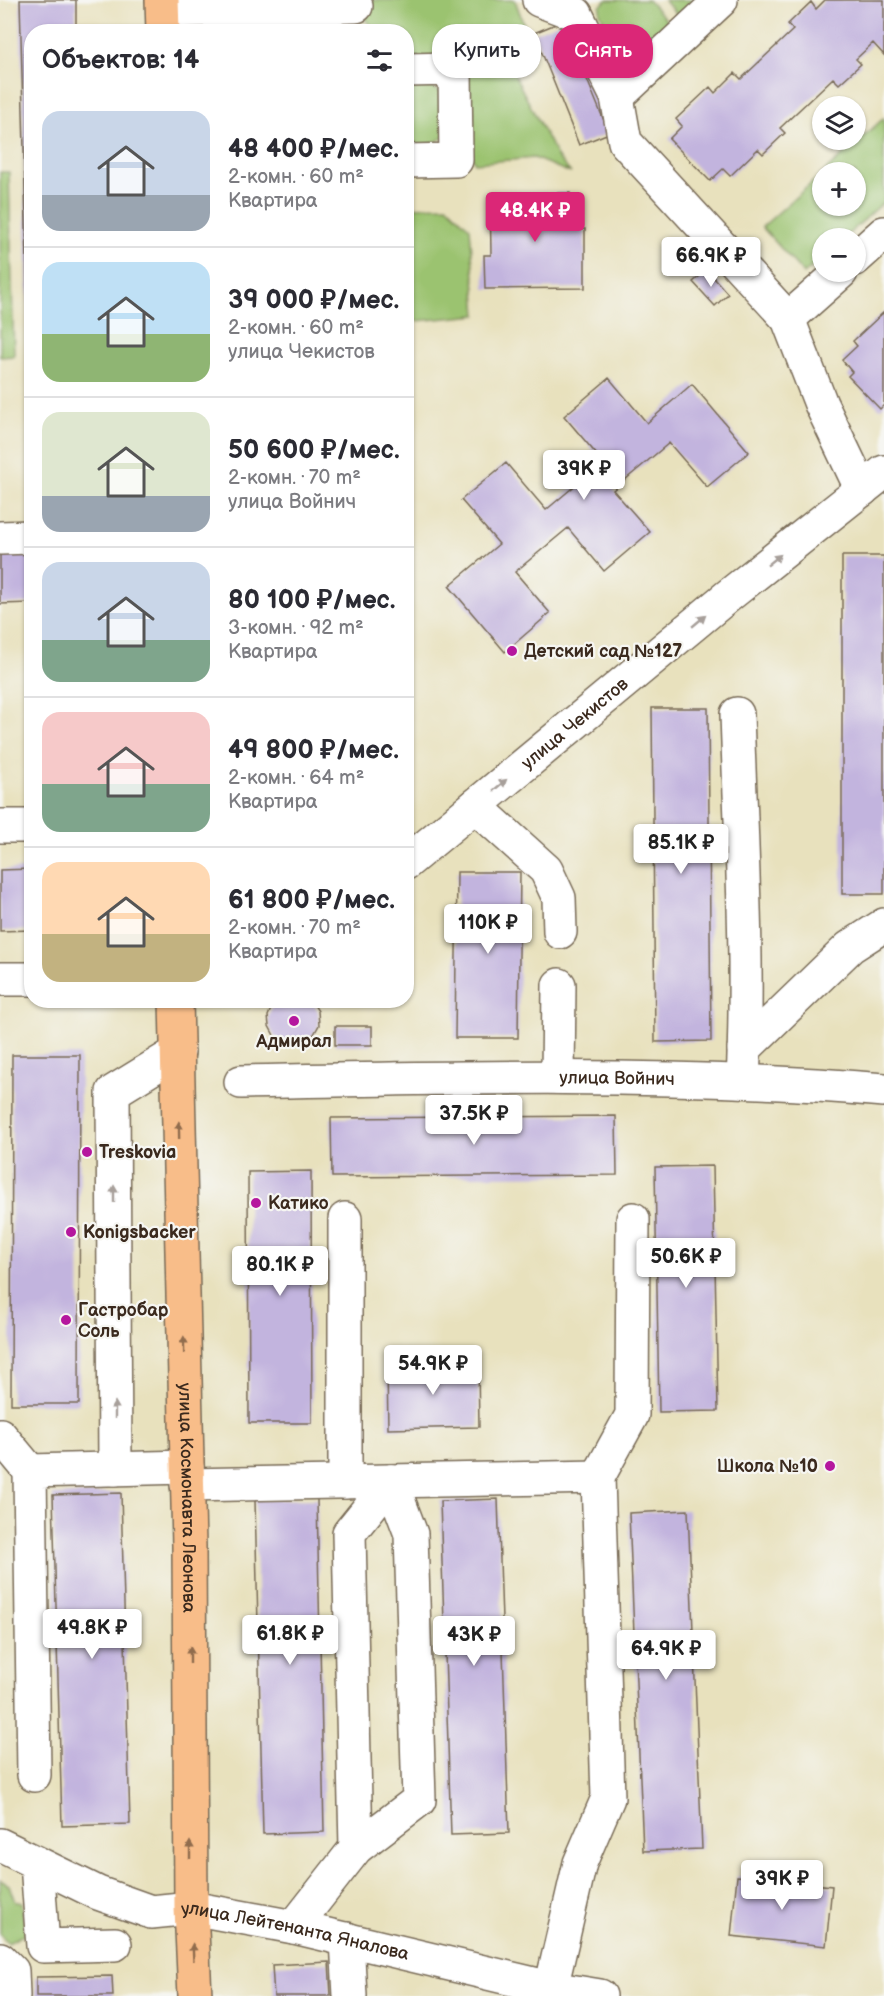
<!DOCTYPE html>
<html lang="ru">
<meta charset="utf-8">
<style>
body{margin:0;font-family:"Balsamiq Sans",sans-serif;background:#f7f7f7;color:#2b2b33;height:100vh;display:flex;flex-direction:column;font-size:22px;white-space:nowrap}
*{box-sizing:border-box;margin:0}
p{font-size:20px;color:#7c7c81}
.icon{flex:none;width:33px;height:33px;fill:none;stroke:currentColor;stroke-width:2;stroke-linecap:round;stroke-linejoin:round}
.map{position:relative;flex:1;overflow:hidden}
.panel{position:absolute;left:24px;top:24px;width:390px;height:984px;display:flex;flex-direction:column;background:#fff;border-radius:24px;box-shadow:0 2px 4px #0004}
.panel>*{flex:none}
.hud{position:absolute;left:432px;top:24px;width:362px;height:54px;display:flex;gap:12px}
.fabs{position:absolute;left:812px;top:96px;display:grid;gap:12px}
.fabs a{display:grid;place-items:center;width:54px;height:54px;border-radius:50%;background:#fff;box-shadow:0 2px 4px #0004;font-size:30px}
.price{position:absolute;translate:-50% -51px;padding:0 14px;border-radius:6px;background:#fff;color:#222;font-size:20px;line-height:39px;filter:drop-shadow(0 2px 3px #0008)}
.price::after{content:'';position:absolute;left:50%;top:36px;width:18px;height:14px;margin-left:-9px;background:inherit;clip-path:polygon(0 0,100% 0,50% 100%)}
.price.active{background:#db2777;color:#fff}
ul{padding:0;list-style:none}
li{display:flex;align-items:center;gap:18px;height:150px;padding:0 18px}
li+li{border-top:2px solid #e1e1e2}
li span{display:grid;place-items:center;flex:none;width:168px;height:120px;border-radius:18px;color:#555}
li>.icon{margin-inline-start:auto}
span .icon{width:72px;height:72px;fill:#fffc;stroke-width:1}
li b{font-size:26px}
h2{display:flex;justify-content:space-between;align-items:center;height:72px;padding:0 18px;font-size:26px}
.pill{padding:0 21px;border-radius:24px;background:#fff;box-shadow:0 2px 4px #0004;font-size:21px;line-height:54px}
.pill.active{background:#db2777;color:#fff}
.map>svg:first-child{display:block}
.green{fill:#9bc36f;stroke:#6b7646;stroke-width:1.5}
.building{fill:#c2b4de}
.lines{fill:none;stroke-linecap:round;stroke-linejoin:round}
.minor-casing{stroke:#786a56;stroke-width:36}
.major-casing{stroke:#786a56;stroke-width:36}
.minor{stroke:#fff;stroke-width:33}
.major{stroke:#f8bd89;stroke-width:33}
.oneway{fill:#a79f9a}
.oneway2{fill:#906c4e}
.poi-dot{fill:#b5179e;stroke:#f6f6f2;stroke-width:2}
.labels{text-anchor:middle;stroke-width:4.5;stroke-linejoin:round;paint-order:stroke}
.poi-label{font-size:18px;font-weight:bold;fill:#3b2a1e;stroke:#f6f6f2;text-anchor:start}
.street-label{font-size:18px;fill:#3b2a1e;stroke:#f6f6f2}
</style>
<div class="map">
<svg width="884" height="1996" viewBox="0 0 884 1996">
<rect width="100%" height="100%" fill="#f6f6f2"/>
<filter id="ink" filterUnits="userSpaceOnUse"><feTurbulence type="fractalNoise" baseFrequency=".0167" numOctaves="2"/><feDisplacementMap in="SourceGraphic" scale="12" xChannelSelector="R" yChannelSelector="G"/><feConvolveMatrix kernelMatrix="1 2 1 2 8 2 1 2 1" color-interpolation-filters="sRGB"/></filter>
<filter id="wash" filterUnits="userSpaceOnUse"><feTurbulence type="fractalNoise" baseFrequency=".008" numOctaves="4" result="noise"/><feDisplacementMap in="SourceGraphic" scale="24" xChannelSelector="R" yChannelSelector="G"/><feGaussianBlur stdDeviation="1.35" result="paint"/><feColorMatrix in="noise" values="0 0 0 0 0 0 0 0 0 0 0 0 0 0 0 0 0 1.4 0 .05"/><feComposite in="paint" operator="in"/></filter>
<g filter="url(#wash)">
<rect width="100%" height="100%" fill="#e8e1bd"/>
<path class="green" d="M355,0H515L527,33L498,44L558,158L571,173L534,158L475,163L464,139L460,61L407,57L406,32L376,31L355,9Z
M607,0H648L671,25L635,62L623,61L600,13V6Z
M664,0H704L682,20Z
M414,84H425L442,92L446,135C434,145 421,150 407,142L406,88Z
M884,118V202L844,238H822V258L804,274L762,227L822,174V206H855V172H824Z
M0,172H9L14,356L0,357Z
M447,206L470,228L477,315L407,322V207Z
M0,1880L9,1885L15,1902H22L25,1934L8,1943L0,1934Z"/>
<g id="blocks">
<path class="building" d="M20,0H76V32H32V447Z
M825,0H884V55L873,43L856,59L861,64L839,84L833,78L780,128L785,133L763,154L758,149L730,176L723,169L710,181L669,139L682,126L676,119L710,87L715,93L735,73L741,79L793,30L788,24L811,2L816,9Z
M357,16V32H233V17Z
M563,21L609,133L579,145L534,33Z
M570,193V206H581V229H585V288L485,289L484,255H491L490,194Z
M707,270L728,294L715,306L693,282Z
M884,312V405L880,409L848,376L852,372L842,360L857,346L853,341Z
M609,378L647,423L692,384L749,452L707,487L669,443L613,490L650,532L604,571L568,528L515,572L550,613L505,652L449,586L499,544L461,500L506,463L546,510L603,462L564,416Z
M0,551H32V603L0,604Z
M842,556H884V894H842Z
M652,708H708L711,1041L655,1042Z
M32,869V930L0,931V870Z
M457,872H520L518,1038H455Z
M277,1000H311L318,1011L319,1025L314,1034L303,1043L290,1045L276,1039L269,1026L268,1016L273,1004Z
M335,1026H372V1045H335Z
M12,1055H80L79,1404H11Z
M616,1116L617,1175L332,1177L331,1118Z
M713,1166L718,1411L659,1412L655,1167Z
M311,1171L312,1423H249L248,1172Z
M478,1364L479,1427L388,1429L387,1366Z
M121,1493L130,1824L62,1826L53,1495Z
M317,1499L324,1832L263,1834L255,1500Z
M498,1499L509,1833L451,1835L440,1501Z
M688,1510L702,1849L643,1851L629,1513Z
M737,1876L832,1886L826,1946L731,1936Z
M329,1962L331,1996H274L272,1965Z
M112,1976L113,1996H36V1977Z"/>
</g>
</g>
<g filter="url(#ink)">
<use href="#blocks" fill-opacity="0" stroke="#786a56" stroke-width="1.5"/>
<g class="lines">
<defs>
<g id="minor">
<path d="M539,0L576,14L617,97L625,142L788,319L821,404L862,490"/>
<path d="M163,11L356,6"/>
<path d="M406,70L455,69L456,160L406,161"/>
<path d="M617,97L721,0"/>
<path d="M855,259L884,233"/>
<path d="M788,319L841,272"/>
<path d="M0,538L32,537"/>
<path d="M737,714C741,836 749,959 743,1081"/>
<path d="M475,806L546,870L559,898L560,932"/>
<path d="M0,826H32"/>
<path id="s1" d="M406,863L728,596L884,472"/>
<path d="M0,979H32"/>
<path d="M744,1049L850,947L884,925"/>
<path d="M558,1077L559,985"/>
<path id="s2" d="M241,1082C456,1077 670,1072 884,1090"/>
<path d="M345,1219V1482"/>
<path d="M0,1435L30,1471"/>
<path d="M115,1469L113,1092L178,1052"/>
<path d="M187,1485L598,1477"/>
<path d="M34,1775L30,1471L187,1467"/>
<path id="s3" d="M0,1845L98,1893L151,1912L191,1908L294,1927L551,1988L600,1996"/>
<path d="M356,1848L349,1533L391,1481"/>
<path d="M37,1863L43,1946L115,1944"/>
<path d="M294,1927L356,1848L419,1800L411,1534L391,1481"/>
<path d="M347,1939L350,1996"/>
<path d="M0,1959L12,1971L13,1996"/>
<path d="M551,1988L580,1863L608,1798L598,1477L632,1415L633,1219"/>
</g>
<g id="major">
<path d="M162,0L163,32"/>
<path id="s4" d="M176,1000L189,1546L191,1908L195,1996"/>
</g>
</defs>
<use href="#minor" class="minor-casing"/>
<use href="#major" class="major-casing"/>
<use href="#minor" class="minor"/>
<use href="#major" class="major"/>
</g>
<defs><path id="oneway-solid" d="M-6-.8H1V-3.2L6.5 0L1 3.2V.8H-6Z" transform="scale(1.5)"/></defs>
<g class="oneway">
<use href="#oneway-solid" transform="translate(774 560) rotate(-39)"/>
<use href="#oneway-solid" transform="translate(699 621) rotate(-40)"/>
<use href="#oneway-solid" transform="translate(500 785) rotate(-40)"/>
<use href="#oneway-solid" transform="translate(114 1194) rotate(-90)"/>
<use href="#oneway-solid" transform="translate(115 1410) rotate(-90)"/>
</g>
<g class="oneway2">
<use href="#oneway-solid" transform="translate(179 1130) rotate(-91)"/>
<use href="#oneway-solid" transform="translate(184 1345) rotate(-91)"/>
<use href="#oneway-solid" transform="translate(190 1655) rotate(-90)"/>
<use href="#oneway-solid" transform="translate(190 1850) rotate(-90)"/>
<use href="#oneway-solid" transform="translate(193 1952) rotate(-93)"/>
</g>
</g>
<g class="poi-dot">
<circle cx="512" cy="651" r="6"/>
<circle cx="294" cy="1021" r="6"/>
<circle cx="87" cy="1152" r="6"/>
<circle cx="256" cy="1203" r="6"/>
<circle cx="71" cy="1232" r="6"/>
<circle cx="66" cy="1320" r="6"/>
<circle cx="830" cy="1466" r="6"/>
</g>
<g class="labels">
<g class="poi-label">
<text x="524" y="657">Детский сад №127</text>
<text x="294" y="1047" text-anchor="middle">Адмирал</text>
<text x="99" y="1158">Treskovia</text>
<text x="268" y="1209">Катико</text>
<text x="83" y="1238">Konigsbacker</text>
<text x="78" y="1316">Гастробар<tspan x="78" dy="21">Соль</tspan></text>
<text x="818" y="1472" text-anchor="end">Школа №10</text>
</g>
<g class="street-label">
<text dy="6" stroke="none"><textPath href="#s1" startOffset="219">улица Чекистов</textPath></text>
<text dy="6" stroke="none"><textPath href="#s2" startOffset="376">улица Войнич</textPath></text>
<text dy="6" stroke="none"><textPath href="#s4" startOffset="498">улица Космонавта Леонова</textPath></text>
<text dy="6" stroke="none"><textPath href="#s3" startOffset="312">улица Лейтенанта Яналова</textPath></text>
</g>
</g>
</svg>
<div class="fabs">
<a><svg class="icon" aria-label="layers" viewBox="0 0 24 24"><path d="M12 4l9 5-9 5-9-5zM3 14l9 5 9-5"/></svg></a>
<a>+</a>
<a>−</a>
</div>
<b class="price active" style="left:535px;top:243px">48.4K ₽</b>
<b class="price" style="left:711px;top:288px">66.9K ₽</b>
<b class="price" style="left:584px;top:501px">39K ₽</b>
<b class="price" style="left:681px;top:875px">85.1K ₽</b>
<b class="price" style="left:488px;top:955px">110K ₽</b>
<b class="price" style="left:474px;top:1146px">37.5K ₽</b>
<b class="price" style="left:686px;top:1289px">50.6K ₽</b>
<b class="price" style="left:280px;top:1297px">80.1K ₽</b>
<b class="price" style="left:433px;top:1396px">54.9K ₽</b>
<b class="price" style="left:92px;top:1660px">49.8K ₽</b>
<b class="price" style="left:290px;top:1666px">61.8K ₽</b>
<b class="price" style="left:474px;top:1667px">43K ₽</b>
<b class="price" style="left:666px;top:1681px">64.9K ₽</b>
<b class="price" style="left:782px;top:1911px">39K ₽</b>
<div class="hud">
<a class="pill">Купить</a>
<a class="pill active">Снять</a>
</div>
<section class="panel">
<h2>Объектов: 14<svg class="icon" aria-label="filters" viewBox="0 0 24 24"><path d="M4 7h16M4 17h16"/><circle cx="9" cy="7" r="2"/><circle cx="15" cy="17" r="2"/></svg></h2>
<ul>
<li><span style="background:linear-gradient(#c9d6e8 70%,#9aa5b1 0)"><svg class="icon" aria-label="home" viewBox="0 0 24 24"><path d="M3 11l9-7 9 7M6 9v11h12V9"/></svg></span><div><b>48 400 ₽/мес.</b><p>2-комн. · 60 m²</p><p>Квартира</p></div></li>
<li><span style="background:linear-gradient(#bfe0f5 60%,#8fb573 0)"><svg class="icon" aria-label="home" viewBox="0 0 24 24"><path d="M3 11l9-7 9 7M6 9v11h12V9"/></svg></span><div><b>39 000 ₽/мес.</b><p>2-комн. · 60 m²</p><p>улица Чекистов</p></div></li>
<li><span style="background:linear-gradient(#dfe7d0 70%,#9aa5b1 0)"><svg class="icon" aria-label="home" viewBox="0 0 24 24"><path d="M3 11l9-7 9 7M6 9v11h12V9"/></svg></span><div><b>50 600 ₽/мес.</b><p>2-комн. · 70 m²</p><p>улица Войнич</p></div></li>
<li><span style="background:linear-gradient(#c9d6e8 65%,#7fa58c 0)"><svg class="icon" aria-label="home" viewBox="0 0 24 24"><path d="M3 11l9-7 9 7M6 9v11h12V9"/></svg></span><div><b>80 100 ₽/мес.</b><p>3-комн. · 92 m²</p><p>Квартира</p></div></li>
<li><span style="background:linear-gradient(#f6c9c9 60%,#7fa58c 0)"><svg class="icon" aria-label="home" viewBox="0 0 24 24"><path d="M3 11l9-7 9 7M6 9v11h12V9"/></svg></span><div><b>49 800 ₽/мес.</b><p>2-комн. · 64 m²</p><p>Квартира</p></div></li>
<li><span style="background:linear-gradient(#ffd9b3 60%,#c2b280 0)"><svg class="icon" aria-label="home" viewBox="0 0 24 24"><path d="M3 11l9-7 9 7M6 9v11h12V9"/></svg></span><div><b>61 800 ₽/мес.</b><p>2-комн. · 70 m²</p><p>Квартира</p></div></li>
</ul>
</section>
</div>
